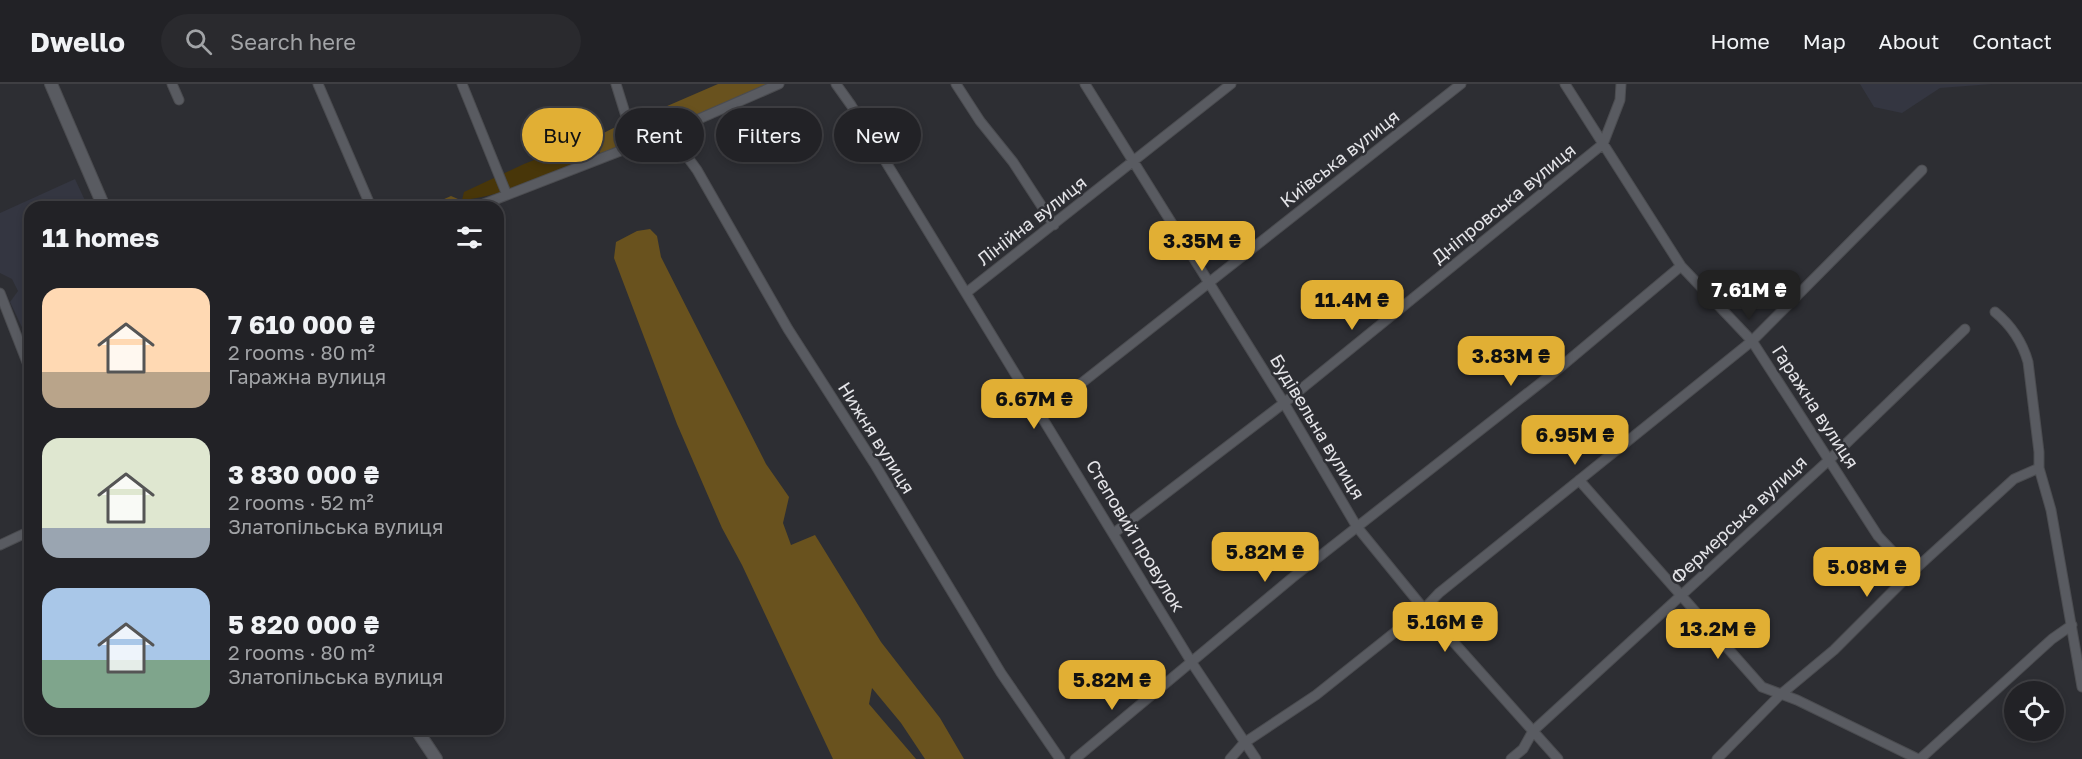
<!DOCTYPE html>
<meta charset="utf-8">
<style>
body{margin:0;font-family:"Golos Text",sans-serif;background:#2a2a2e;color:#f1f3f6;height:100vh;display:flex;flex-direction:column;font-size:22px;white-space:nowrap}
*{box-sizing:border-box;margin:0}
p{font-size:20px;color:#a2a4a7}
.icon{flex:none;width:33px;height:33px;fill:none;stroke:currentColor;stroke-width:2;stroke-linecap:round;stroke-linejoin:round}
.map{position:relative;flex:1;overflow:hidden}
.details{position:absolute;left:24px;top:117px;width:480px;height:534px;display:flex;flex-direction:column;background:#222226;border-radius:18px;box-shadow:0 3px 9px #0003,0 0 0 2px #3f3f43}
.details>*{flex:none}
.top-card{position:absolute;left:522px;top:24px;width:570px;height:54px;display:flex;gap:12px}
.tools{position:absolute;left:2004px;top:597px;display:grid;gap:12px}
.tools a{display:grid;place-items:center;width:60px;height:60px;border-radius:50%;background:#222226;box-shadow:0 3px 9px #0003,0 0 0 2px #3f3f43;font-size:30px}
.price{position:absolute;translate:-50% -51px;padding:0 14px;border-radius:12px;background:#e1af34;color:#111;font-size:20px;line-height:39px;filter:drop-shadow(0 2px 3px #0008)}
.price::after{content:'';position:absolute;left:50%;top:36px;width:18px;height:14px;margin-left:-9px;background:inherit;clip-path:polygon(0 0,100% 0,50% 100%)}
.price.current{background:#222;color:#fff}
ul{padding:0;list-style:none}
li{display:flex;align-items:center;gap:18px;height:150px;padding:0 18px}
li span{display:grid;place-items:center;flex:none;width:168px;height:120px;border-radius:18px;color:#555}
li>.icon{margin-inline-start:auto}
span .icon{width:72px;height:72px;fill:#fffc;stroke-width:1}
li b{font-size:26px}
h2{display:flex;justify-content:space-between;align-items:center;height:72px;padding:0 18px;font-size:26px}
.pill{padding:0 21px;border-radius:27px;background:#222226;box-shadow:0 3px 9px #0003,0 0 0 2px #3f3f43;font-size:21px;line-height:54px}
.pill.current{background:#e1af34;color:#111}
header{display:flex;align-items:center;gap:36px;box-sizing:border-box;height:84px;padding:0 30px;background:#222226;border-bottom:2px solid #3f3f43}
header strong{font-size:28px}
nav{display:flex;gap:33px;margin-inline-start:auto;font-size:21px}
.search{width:420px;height:54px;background:#2a2a2e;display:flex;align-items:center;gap:15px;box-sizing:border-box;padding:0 21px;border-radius:33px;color:#a2a4a7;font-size:22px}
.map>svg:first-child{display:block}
.built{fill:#343641}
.green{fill:#483609}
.forest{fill:#69521e}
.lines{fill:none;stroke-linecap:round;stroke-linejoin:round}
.minor-casing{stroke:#4b4c50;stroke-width:11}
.tertiary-casing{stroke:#4b4c50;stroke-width:14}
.minor{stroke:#595b61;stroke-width:9}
.tertiary{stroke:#595b61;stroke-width:12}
.labels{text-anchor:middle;stroke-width:5;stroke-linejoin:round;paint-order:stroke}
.street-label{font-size:18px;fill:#e4e4e8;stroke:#2d2e33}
</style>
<header>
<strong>Dwello</strong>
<div class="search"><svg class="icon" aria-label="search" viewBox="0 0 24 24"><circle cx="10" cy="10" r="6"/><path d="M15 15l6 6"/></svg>Search here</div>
<nav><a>Home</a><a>Map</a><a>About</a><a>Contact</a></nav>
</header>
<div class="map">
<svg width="2082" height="675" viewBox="0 0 2082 675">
<rect width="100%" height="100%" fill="#2d2e33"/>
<path class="built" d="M1860,0H1992L1940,4L1902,29L1874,23Z
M75,95L88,123H30V260L10,218L18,207L12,195L0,189V129Z"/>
<path class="green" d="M582,57L593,69C556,90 503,112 462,116L464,108L524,80Z"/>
<path class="forest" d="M718,0H768L603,71L589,61C605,44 625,39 647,36L651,29Z
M451,112L458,115L459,123H426Z
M650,145L657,152L661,173L766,380L789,413L783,439L791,461L815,451L881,558L940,634L964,675H925L901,639L872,604L869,620L916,675H833L742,481L722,444L677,340L614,174L616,158L637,147Z"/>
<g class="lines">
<defs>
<path id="minor" d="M172,0L179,16
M318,0L371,123
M462,0L507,111
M616,0L635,61
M836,0L851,21L1192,579L1256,675
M956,0L980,37L1013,78L1054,141
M1085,0L1284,319L1357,443L1424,525L1558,675
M1565,0L1681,182L1752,257L1878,452L1912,488
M669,48L697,86L788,245L874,379L1001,589L1060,675
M476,123L669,48L779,0
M0,209L30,286
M966,209L1231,0
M1995,228C2012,242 2022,257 2028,278L2039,368V384L2051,426L2082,603
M1041,331L1461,0
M1579,396L1762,603L1797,616L1918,675
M1114,449L1284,319L1603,60L1620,16L1621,0
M0,461L30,447
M1075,675L1292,494L1557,286L1681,182
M1230,675L1244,659L1316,611L1424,525L1439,509L1752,257L1922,86
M1511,675L1523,665L1533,647L1829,376L1965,245
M1717,675L1780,611L1834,566L1912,488L2014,395L2039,384
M1920,675L2052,555L2072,541"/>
<path id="tertiary" d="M51,0L104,123
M416,645L436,675"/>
</defs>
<use href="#minor" class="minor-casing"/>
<use href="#tertiary" class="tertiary-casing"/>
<use href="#minor" class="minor"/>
<use href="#tertiary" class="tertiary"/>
</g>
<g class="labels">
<g class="street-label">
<text transform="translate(1340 75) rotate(-38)" y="6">Київська вулиця</text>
<text transform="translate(1504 120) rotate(-39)" y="6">Дніпровська вулиця</text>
<text transform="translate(1032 137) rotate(-38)" y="6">Лінійна вулиця</text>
<text transform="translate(1815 323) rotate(57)" y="6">Гаражна вулиця</text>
<text transform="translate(1317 343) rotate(59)" y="6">Будівельна вулиця</text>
<text transform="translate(876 354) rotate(58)" y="6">Нижня вулиця</text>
<text transform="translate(1739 436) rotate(-43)" y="6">Фермерська вулиця</text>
<text transform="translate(1135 452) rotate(59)" y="6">Степовий провулок</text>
</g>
</g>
</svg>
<div class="tools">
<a><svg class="icon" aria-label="locate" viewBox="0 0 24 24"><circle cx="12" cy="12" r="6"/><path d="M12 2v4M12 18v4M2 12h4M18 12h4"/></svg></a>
</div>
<b class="price" style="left:1202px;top:188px">3.35M ₴</b>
<b class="price current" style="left:1749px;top:237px">7.61M ₴</b>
<b class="price" style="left:1352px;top:247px">11.4M ₴</b>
<b class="price" style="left:1511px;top:303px">3.83M ₴</b>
<b class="price" style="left:1034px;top:346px">6.67M ₴</b>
<b class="price" style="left:1575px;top:382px">6.95M ₴</b>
<b class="price" style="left:1265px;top:499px">5.82M ₴</b>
<b class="price" style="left:1867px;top:514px">5.08M ₴</b>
<b class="price" style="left:1445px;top:569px">5.16M ₴</b>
<b class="price" style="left:1718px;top:576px">13.2M ₴</b>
<b class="price" style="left:1112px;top:627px">5.82M ₴</b>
<div class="top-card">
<a class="pill current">Buy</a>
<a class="pill">Rent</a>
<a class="pill">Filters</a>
<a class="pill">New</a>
</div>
<section class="details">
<h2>11 homes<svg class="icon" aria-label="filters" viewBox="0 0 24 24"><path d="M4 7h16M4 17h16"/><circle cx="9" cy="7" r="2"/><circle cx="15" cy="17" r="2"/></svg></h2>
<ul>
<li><span style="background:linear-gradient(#ffd9b3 70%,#b9a48a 0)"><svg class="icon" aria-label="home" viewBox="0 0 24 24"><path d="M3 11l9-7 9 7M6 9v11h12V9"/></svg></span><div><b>7 610 000 ₴</b><p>2 rooms · 80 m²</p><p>Гаражна вулиця</p></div></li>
<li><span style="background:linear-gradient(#dfe7d0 75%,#9aa5b1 0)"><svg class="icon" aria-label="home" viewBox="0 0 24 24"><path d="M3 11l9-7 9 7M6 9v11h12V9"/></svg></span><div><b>3 830 000 ₴</b><p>2 rooms · 52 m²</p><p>Златопільська вулиця</p></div></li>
<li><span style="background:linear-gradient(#a9c7e8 60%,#7fa58c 0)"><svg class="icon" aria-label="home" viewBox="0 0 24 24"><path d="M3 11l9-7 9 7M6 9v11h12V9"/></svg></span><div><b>5 820 000 ₴</b><p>2 rooms · 80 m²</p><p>Златопільська вулиця</p></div></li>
</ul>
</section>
</div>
